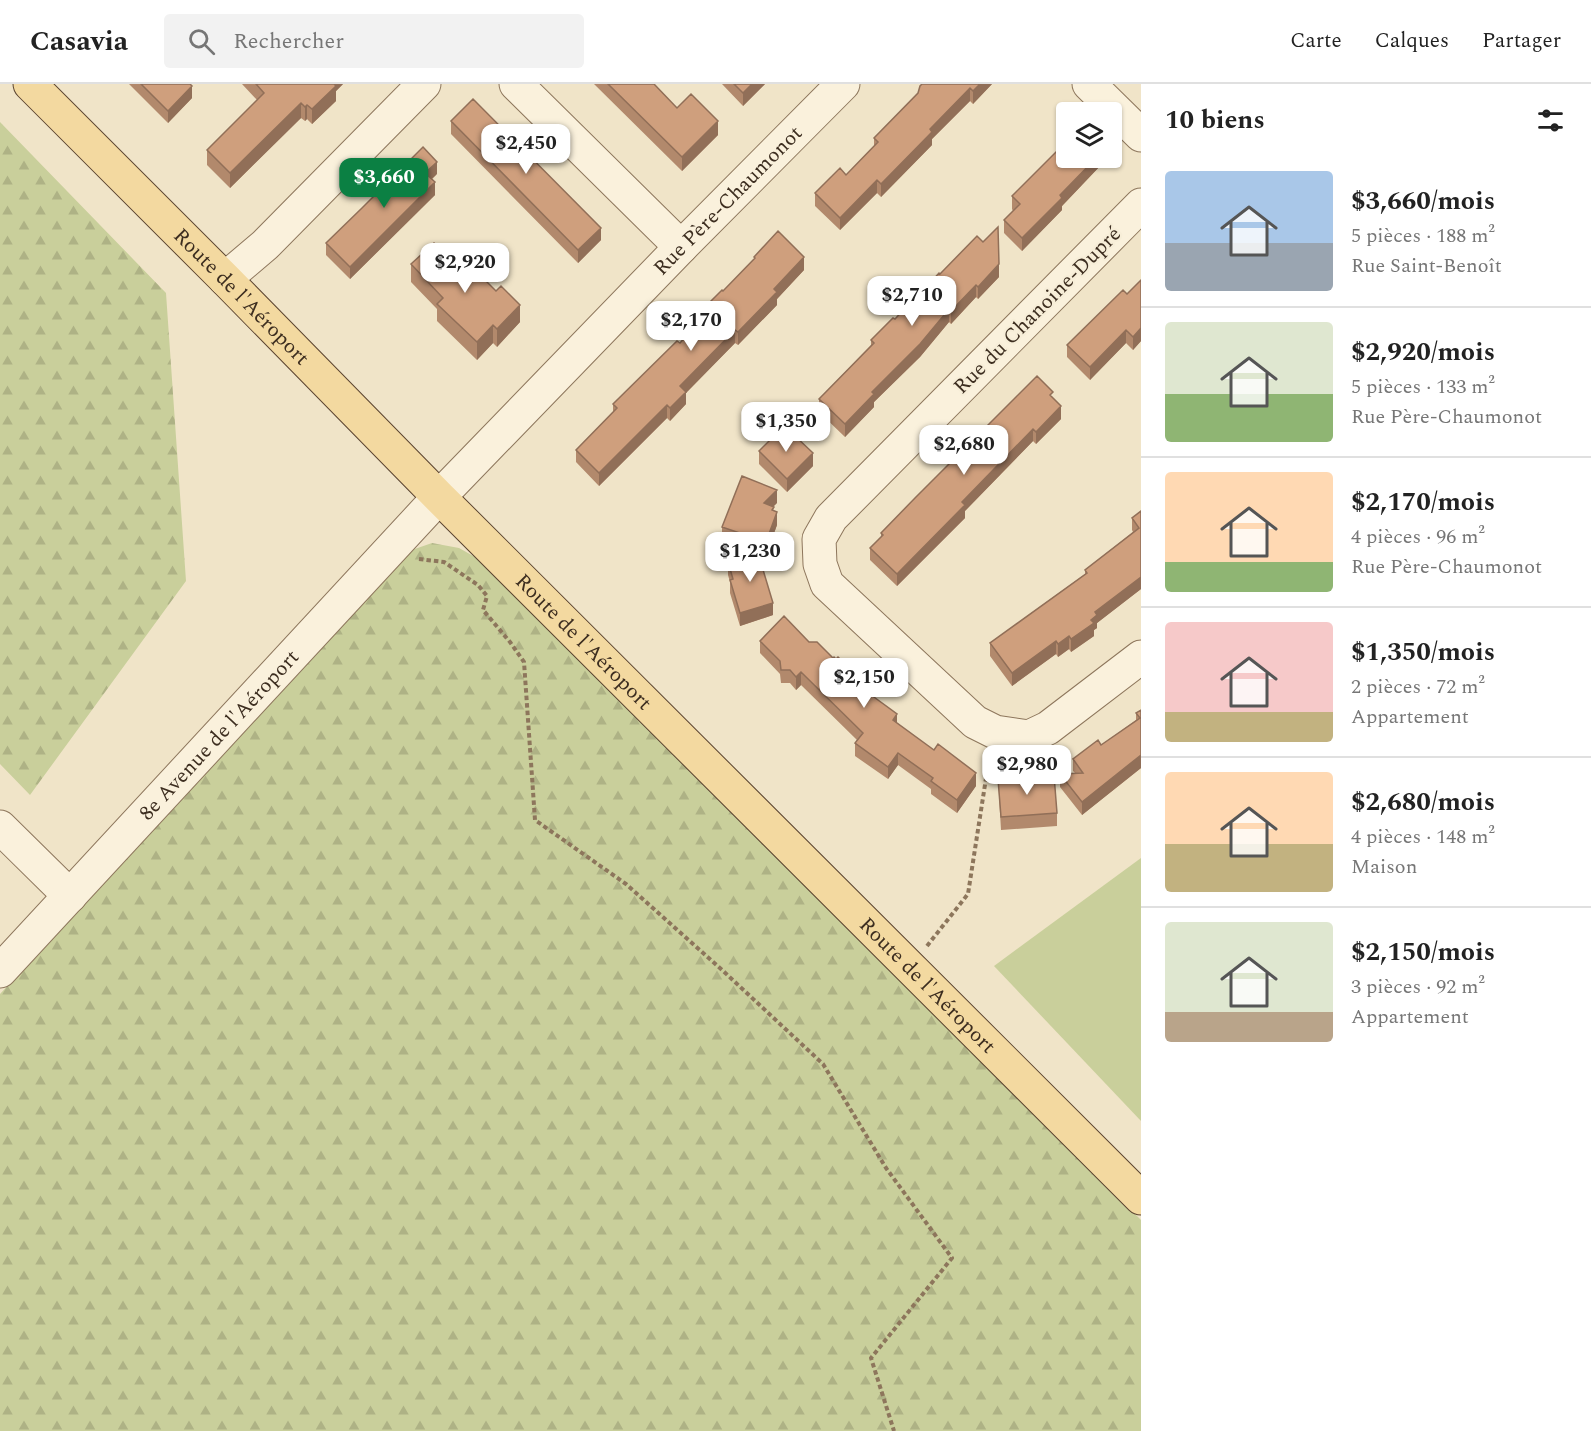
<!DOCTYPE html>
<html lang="fr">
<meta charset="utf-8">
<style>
body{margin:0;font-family:Spectral,serif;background:#f2f2f2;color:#222;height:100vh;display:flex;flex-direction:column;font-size:22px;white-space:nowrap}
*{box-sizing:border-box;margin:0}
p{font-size:20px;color:#767676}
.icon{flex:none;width:33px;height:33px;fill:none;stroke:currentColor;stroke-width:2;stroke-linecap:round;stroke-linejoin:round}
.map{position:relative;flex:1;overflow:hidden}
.panel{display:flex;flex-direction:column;background:#fff;width:450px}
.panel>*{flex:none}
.fabs{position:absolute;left:1056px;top:18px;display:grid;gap:12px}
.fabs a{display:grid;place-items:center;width:66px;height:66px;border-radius:6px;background:#fff;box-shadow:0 2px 4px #0004;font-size:30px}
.price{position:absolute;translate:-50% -51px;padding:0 14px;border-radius:12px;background:#fff;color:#222;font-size:20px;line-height:39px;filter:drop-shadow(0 2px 3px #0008)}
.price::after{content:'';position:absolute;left:50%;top:36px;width:18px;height:14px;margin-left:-9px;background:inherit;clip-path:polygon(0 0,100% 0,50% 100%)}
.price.active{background:#0b8043;color:#fff}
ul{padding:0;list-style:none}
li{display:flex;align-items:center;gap:18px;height:150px;padding:0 24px}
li+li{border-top:2px solid #e0e0e0}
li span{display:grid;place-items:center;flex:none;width:168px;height:120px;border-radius:6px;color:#555}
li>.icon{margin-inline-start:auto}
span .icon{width:72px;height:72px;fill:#fffc;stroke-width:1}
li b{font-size:26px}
h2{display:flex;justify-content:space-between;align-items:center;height:72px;padding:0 24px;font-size:26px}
header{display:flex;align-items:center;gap:36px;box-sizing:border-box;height:84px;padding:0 30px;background:#fff;border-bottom:2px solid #e0e0e0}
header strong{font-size:28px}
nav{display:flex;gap:33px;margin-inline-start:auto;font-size:21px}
.search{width:420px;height:54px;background:#f2f2f2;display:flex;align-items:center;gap:15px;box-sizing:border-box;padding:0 21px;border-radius:6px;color:#767676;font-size:22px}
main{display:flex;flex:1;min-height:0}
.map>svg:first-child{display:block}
.green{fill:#c9cf9b}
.forest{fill:url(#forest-firs)}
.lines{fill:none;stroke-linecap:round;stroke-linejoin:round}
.minor-casing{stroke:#8d765c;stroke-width:35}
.major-casing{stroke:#5b4430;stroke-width:35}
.path{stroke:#8d765c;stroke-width:4;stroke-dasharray:4.5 3;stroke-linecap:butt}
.minor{stroke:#faf1dc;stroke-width:33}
.major{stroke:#f3d9a0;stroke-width:33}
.wall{fill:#b2896c}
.shaded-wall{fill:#916f58}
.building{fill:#cf9f7d;stroke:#916f58;stroke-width:1.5}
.labels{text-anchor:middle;stroke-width:4.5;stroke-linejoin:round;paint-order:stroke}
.street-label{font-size:21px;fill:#3d2e20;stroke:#f7eed8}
</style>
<header>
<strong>Casavia</strong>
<div class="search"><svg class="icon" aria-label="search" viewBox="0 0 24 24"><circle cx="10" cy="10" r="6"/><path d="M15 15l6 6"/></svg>Rechercher</div>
<nav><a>Carte</a><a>Calques</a><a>Partager</a></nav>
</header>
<main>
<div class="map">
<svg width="1141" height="1347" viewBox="0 0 1141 1347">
<defs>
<pattern id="forest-firs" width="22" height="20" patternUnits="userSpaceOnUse" patternTransform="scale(1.5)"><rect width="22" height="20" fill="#c9cf9b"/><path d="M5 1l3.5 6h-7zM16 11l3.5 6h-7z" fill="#aeb285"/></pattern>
</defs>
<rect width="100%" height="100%" fill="#f0e4c8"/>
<path class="green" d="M1141,774V1037L994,882Z"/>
<path class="forest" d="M0,38L166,209L186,497L30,711L0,680Z
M432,459L459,464L484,478L1141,1136V1347H0V910L409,467Z"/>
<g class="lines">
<defs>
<g id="minor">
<path d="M516,0L681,163"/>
<path d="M1089,0L1141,51"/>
<path d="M1141,121L831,434L819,455L820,480L827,500L975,638L995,648L1029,653L1048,644L1141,573"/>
<path d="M225,195L265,161L424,0"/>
<path d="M0,743L70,812"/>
<path id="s1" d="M0,887L439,413L681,163L843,0"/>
</g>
<g id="major">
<path id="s2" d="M30,0L225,195L439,413L1141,1114"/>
</g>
</defs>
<use href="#minor" class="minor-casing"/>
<use href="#major" class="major-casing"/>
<path class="path" d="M419,475L444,478L478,501L487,512L483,526L510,558L524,578L535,736L626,800L721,885L823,980L886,1084L952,1174L871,1274L894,1347
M927,862L968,810L989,675"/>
<use href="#minor" class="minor"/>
<use href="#major" class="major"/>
</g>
<path class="wall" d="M129,0H190L192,14L168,39Z
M242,0H343L336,7V17L312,40L307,35L305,37L301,34L230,104L207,81V66L257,16Z
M594,0H654L677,24L718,51L682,87Z
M722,0H765L743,22Z
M992,0L973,20L970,17L932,55V61L881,113L877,109L840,146L815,122V109L846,91L874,62V54L918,9Z
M451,37L601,156L578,179L451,50Z
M1101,74V81L1062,122V126L1022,167L1004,149V136L1013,127L1012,125V112Z
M437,90L432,95L435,111L350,195L326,171V159Z
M983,158L999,193L978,215L976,213L951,240L949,238L920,273L874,318V323L845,353L819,328V315L871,261V256L895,235L928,201L940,190Z
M754,173L804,186L777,215V221L738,261L735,259L686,309V320L670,337L667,334L599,402L576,378V366L613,328V320L680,259L692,252L710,234L708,233V220L723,207L754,176Z
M411,180L466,191L520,238L497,263L493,259L477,276L437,237V225L411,198Z
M1141,196V257L1133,266L1126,259L1090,296L1067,273V261L1127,210Z
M1053,314L1061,335L1036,360L1033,357L965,427V434L897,502L870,476V464L881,453V449Z
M759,367L813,382L787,408L759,380Z
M777,419L773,423L777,441L766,471L722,456V443Z
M1141,427V505L1097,539V544L1094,546V552L1071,568L1069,565L1058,573L1056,570L1012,602L990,572V559L1085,490V486L1133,448L1132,446V434Z
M728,478L773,531L740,542L730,509V498L728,491Z
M760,557L809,558L867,608L897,639L976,702L957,729L931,710V705L898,681L888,695L855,672V659L857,656L801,601L796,606L790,599H781L780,590L760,569Z
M1141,626V684L1082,731L1060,703V690L1075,689L1073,687V675L1101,661L1136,636V629Z
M1024,693L1057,729V742L1001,746L998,695Z"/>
<path class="shaded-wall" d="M331,0H343L336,7V17L312,40V25Z
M752,0H765L743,22V9Z
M980,0H992L973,20V7Z
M192,2V14L168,39V27Z
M970,4V17L932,55V61L881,113V100L930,45Z
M301,19V34L230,104V89Z
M307,21V35L305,37V23Z
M718,37V51L682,87V73Z
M1096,74H1101V81L1062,122V126L1022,167V154L1060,111Z
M437,78V90L425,101V89Z
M877,96V109L840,146V134Z
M435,98V111L350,195V183Z
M601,144V156L578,179V166Z
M804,173V186L777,215V221L738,261V248L774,205Z
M999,180V193L978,215V203Z
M976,201V213L951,240V227Z
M520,221V238L497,263V245Z
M949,225V238L920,273L874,318V323L845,353V340L872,308Z
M493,241V259L477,276V258Z
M1141,244V257L1133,266V253Z
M735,246V259L686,309V320L670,337V324L680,302Z
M1126,246V259L1090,296V283Z
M667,321V334L599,402V389Z
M1061,322V335L1036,360V348Z
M1033,345V357L965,427V434L897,502V490L962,418Z
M813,369V382L787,408V395Z
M777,406V419L764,431V419Z
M777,428V441L766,471V458Z
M1141,493V505L1097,539V544L1094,546V552L1071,568V555L1091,536L1095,528Z
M773,519V531L740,542V529Z
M1069,552V565L1058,573V560Z
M1056,557V570L1012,602V589Z
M801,588V601L796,606V593Z
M897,630V642L893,636Z
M898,669V681L888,695V683Z
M1141,671V684L1082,731V718Z
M976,689V702L957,729V716Z"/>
<path class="building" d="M141,0H190L192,2L168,27Z
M256,0H334L336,2L312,25L307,21L305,23L301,19L230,89L207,66L264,9Z
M608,0H654L677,24L691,10L718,37L682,73Z
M734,0H752L743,9Z
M922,0H980L973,7L970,4L930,45L932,48L881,100L877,96L840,134L815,109L840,84L846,91L878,58L874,54L918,9L920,2Z
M473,15L601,144L578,166L451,37Z
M1066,58V74H1096L1060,111L1062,114L1022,154L1004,136L1020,120L1012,112Z
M423,63L437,78L425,89L435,98L350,183L326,159L362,124Z
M998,143L999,180L978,203L976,201L951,227L949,225L920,260L872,308L874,310L845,340L819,315L874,259L871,256L893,234L895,235L916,212V207L928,201L939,189L940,190L977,152L983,158Z
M778,147L804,173L774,205L777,208L738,248L735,246L680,302L686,308L670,324L667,321L599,389L576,366L617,324L613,320L677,257L680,259L686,252H692L716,228L708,220L722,206L723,207L755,174L754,173Z
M434,159L466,191L473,184L496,207L501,202L520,221L497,245L493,241L477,258L437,220L443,214L411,180Z
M1141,196V244L1133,253L1126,246L1090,283L1067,261L1123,206L1127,210Z
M1037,292L1053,308L1050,311L1061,322L1036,348L1033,345L962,418L965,421L897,490L870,464L883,451L881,449L915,414Z
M781,345L790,355L794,351L813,369L787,395L759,367Z
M742,392L777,406L764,419L774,423L772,426L777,428L766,458L722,443Z
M1141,427V493L1095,528L1097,531L1091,536L1094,539L1071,555L1069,552L1058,560L1056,557L1012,589L990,559L1087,489L1085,486L1139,444L1132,434Z
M758,469L773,519L740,529L730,496L733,495L728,478Z
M784,532L809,558H817L833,574L834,573L836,575L838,573L867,601L863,605L897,630L893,636L934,666L938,660L976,689L957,716L931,697L933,694L898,669L888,683L855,659L863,649L801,588L796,593L790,586H781L780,577L760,557Z
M1141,626V671L1082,718L1060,690L1083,689L1073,675L1098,656L1101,661L1140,634L1136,629Z
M1024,691V693L1054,691L1057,729L1001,733L998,695Z"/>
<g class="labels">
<g class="street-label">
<text dy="7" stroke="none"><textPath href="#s1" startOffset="1060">Rue Père-Chaumonot</textPath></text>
<text dy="7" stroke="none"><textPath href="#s2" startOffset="300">Route de l'Aéroport</textPath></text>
<text transform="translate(1037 226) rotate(-45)" y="7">Rue du Chanoine-Dupré</text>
<text dy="7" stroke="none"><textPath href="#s2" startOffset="786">Route de l'Aéroport</textPath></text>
<text dy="7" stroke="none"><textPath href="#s1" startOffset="322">8e Avenue de l'Aéroport</textPath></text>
<text dy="7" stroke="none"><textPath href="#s2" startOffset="1272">Route de l'Aéroport</textPath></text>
</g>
</g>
</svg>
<div class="fabs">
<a><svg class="icon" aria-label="layers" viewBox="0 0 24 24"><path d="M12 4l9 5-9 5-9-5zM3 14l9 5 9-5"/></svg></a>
</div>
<b class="price" style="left:526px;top:91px">$2,450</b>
<b class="price active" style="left:384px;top:125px">$3,660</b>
<b class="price" style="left:465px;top:210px">$2,920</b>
<b class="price" style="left:912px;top:243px">$2,710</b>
<b class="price" style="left:691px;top:268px">$2,170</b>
<b class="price" style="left:786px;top:369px">$1,350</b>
<b class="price" style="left:964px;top:392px">$2,680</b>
<b class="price" style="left:750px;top:499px">$1,230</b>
<b class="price" style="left:864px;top:625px">$2,150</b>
<b class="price" style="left:1027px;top:712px">$2,980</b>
</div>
<section class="panel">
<h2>10 biens<svg class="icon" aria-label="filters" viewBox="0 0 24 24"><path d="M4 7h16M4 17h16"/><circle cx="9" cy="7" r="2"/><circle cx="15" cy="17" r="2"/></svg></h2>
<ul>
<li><span style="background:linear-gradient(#a9c7e8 60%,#9aa5b1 0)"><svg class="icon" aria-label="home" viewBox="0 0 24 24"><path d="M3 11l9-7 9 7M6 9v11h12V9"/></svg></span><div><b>$3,660/mois</b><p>5 pièces · 188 m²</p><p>Rue Saint-Benoît</p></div></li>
<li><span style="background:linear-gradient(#dfe7d0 60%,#8fb573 0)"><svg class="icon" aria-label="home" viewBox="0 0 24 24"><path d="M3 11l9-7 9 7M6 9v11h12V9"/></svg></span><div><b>$2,920/mois</b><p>5 pièces · 133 m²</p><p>Rue Père-Chaumonot</p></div></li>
<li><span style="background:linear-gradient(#ffd9b3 75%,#8fb573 0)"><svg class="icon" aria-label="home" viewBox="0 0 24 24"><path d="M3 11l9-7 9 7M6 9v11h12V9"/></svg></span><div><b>$2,170/mois</b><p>4 pièces · 96 m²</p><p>Rue Père-Chaumonot</p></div></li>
<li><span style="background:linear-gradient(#f6c9c9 75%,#c2b280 0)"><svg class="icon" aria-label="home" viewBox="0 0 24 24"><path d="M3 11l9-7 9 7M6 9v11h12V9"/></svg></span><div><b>$1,350/mois</b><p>2 pièces · 72 m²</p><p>Appartement</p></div></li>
<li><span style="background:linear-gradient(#ffd9b3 60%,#c2b280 0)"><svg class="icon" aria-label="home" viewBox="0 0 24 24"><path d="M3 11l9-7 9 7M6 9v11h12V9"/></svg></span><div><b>$2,680/mois</b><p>4 pièces · 148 m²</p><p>Maison</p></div></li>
<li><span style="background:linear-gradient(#dfe7d0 75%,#b9a48a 0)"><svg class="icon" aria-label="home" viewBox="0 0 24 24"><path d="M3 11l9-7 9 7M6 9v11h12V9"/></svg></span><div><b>$2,150/mois</b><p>3 pièces · 92 m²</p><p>Appartement</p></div></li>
</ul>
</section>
</main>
